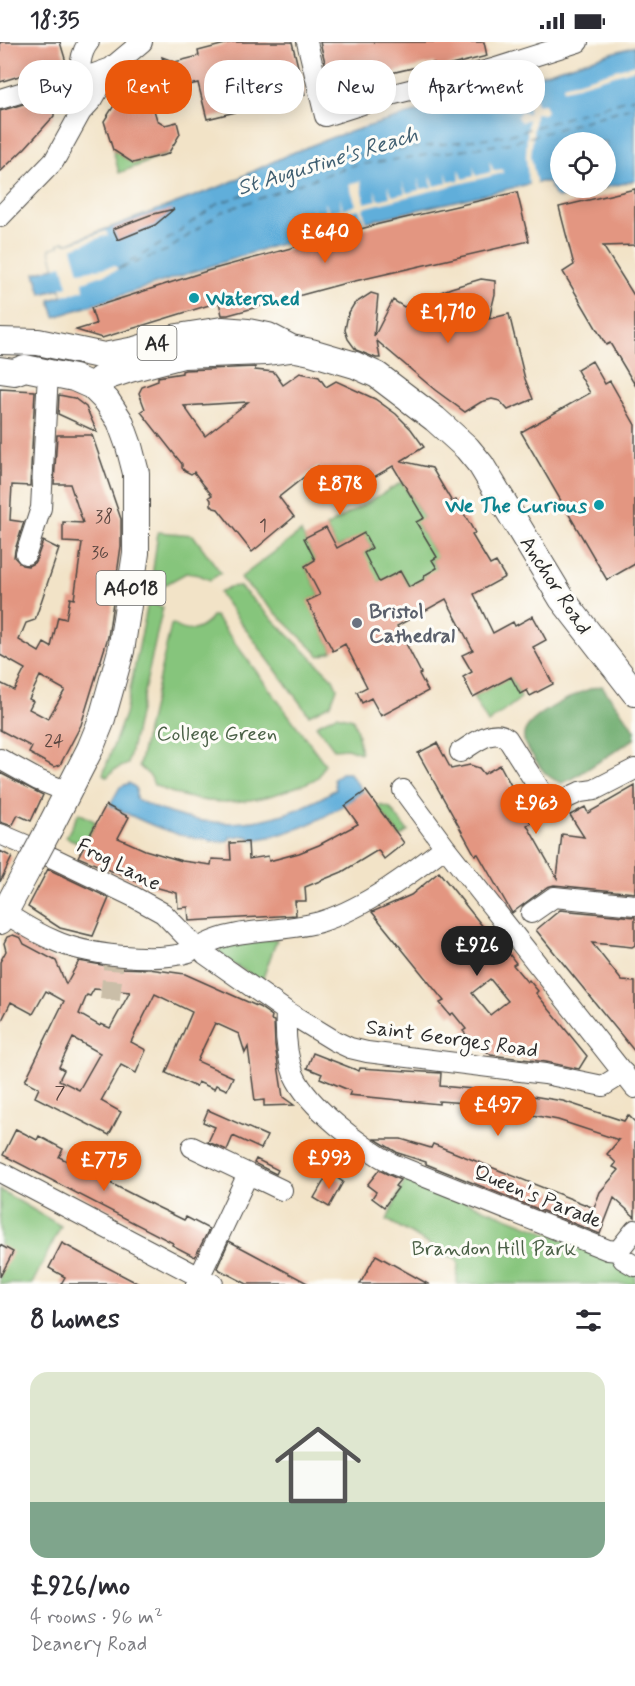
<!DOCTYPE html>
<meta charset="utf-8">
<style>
body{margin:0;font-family:Mynerve,sans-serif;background:#f7f7f7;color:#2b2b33;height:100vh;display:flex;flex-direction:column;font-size:22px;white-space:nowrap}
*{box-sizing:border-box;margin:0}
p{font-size:20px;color:#7c7c81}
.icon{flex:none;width:33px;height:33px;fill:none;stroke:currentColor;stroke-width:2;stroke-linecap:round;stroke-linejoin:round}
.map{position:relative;height:1242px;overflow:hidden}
.details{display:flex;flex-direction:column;background:#fff;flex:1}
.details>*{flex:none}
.guide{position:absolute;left:18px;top:18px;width:600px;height:54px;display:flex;gap:12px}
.controls{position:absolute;left:550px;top:90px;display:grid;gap:12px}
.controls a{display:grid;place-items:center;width:66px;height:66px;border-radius:50%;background:#fff;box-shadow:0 3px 15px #0003;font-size:30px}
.price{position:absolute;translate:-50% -51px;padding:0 14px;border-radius:21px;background:#ea580c;color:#fff;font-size:20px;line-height:39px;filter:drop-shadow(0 2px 3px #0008)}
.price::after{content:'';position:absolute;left:50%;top:36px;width:18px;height:14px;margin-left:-9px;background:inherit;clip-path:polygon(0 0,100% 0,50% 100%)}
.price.current{background:#222;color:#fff}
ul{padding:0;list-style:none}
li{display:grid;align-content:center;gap:12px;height:318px;padding:0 30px}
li+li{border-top:2px solid #e1e1e2}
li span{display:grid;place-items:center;height:186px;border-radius:18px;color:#555}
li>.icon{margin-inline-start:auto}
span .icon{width:108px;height:108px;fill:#fffc;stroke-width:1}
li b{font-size:26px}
h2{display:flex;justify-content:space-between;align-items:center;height:72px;padding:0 30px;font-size:26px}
.chip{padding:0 21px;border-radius:24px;background:#fff;box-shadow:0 3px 15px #0003;font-size:21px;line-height:54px}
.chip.current{background:#ea580c;color:#fff}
.status{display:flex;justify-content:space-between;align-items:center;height:42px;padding:0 30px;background:#fff;direction:ltr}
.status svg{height:16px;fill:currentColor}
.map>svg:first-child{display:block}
.green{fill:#86c57c;stroke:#587854;stroke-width:1.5}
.forest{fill:#6caa6c;stroke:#4c6a4c;stroke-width:1.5}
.water{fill:#60aeda;stroke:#466c82;stroke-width:1.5;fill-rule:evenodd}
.pier{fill:#f2e3c7}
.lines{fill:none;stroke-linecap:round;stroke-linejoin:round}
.ferry{stroke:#405f71;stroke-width:1.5;stroke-dasharray:8 6;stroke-linecap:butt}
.building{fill:#e39681;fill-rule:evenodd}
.minor-tunnel{stroke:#cabea8;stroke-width:20;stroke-dasharray:20 10;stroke-linecap:butt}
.minor-casing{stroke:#494742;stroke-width:22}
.major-casing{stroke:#494742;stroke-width:28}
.minor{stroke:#fff;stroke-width:20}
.major{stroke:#fff;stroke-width:26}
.major-bridge-casing{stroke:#494742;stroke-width:28;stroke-linecap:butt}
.major-bridge{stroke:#fff;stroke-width:26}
.culture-dot{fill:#0f9aa8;stroke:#fdfcf7;stroke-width:2}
.worship-dot{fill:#6b7280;stroke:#fdfcf7;stroke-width:2}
.labels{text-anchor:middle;stroke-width:6;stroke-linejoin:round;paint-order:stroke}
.number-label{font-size:18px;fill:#594640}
.shield{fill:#fdfcf7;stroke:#6a6a68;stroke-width:1.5}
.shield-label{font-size:20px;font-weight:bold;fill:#2b2b2b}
.culture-label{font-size:21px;font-weight:bold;fill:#0d838f;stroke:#fdfcf7;text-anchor:start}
.street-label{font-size:21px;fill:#2b2b2b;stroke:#fdfcf7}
.worship-label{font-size:21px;font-weight:bold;fill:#5b616d;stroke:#fdfcf7;text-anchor:start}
.park-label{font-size:21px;fill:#4b6147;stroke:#fdfcf7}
.water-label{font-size:22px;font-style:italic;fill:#405f71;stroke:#fdfcf7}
</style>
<div class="status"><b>18:35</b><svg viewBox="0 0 49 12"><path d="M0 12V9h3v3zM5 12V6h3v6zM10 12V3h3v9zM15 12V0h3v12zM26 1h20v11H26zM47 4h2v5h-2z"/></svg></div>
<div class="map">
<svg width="635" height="1242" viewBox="0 0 635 1242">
<rect width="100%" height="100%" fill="#fdfcf7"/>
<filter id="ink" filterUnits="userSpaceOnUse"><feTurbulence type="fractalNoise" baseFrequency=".0167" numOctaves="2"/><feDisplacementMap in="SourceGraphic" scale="12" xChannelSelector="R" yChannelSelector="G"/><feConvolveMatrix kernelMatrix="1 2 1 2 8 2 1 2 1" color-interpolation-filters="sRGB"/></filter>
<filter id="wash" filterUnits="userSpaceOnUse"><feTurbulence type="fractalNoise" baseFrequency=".008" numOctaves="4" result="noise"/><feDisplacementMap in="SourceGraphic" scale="24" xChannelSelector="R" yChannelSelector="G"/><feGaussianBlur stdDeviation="1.35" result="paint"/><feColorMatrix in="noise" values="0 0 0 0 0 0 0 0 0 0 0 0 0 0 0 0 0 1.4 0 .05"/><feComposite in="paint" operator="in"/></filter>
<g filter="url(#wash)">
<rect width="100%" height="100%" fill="#f2e3c7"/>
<path class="green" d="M113,108L133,121L168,112L119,131Z
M402,440L424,476L417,481L434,510L441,513L432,518L438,529L425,533L424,537L409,545L400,529L371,544L364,511L372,506L364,492L337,506L326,485Z
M158,490L193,493L221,531L210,538L199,533L186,531L161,545L151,543Z
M301,490L315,518L305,524L320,553L308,559L333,609L320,614L240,536Z
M239,544L333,637L337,646L331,662L309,673L219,551L229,545Z
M148,561L163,565L128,722L114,728L107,735L103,732L125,672Z
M212,574H215L325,722C323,725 321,731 319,734C313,740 301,743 293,746C247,765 199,765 154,743L151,735L139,724L171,583L173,582C187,593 203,589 212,574Z
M511,635L521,656L488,681L473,655Z
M336,673L353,677L357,689L361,711L347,706L334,707L316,683Z
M380,763L390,766L408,789L400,795L378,765Z
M79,771L96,780L84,804L66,795Z
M277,897L262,939L224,917L219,911L221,904L229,901Z
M406,1136L604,1213L635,1231V1242H457L458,1219L387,1178Z
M0,1148L61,1184L32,1242H0Z"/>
<path class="forest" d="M602,644L635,688L634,697L572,737L562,741C548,736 543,730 535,717C530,710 522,701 524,692C527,674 586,645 602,644Z"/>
<path class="water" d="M635,4V139L558,156L554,153L548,140H538L369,179L266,206L55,275L50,258L63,254L61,247L41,252L35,231L55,225L50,207L60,204L59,202L65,200L66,202L227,142L287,113L333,95ZM561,100H606V146H561Z
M341,731H349L363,749C328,776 297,791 253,798C247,792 240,794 230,795V797L225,800C178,796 150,784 110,763L120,745L129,741L136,746V757C203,792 273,788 336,747L334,737Z"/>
<path class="pier" d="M635,22V27L564,48L563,44Z
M534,32L536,63L544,62L547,69L544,72L535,71L531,115L537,143L531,145L528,136L526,115L528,77L521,80L517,75L521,69L528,72L529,52L527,34Z
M489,118L494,129L502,127L503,131L363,166L366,180L363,181L359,167L297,182L295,166L300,177L313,174L312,162L315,174L326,171L324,159L329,170L341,167L340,155L343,167L356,163L349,142L361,139L365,161L377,158L374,146L379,158L390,155L388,143L393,154L405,151L402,139L407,151L419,148L418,135L421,147L432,145L430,132L435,144L447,141L446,129L449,140L460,138L459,125L463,137L474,134L473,122L476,134L491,130Z
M106,189L108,193L72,206L79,230L114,224L117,226V228L83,240L84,248L63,254L61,246L68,244L62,223L55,225L50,207L60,204L59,202L65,200L66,202L71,201Z"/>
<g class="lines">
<path class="ferry" d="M121,226L168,208L221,170L350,124L510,101L635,64
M118,227L164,200L217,162L347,115L509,93L635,55"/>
</g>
<g id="blocks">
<path class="building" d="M0,0H60L66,20L60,22L57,26L51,24L0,40Z
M233,0H292L305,53L207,77L198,41L164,49L151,58L157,78L165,83L177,80L180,92L168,112L133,121L113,108L104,79L124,48L153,26L164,23L162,15L175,20L199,14L198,9Z
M320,0H484L487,14L435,27L434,21L331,45Z
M43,56L51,59L54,63V74L25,106L0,130V69Z
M635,147V203L603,204L635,255V343L610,301L606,303L563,230L574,223L559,165Z
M517,150L529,199L342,242L228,273H222L219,260L102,296L76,288L96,282L91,266L210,228L379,182Z
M174,167L155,183L118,198L113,187L150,173Z
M481,237L495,239V252L489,277L509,272L525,337L533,357L508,368L500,359L492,357L481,360L465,370L435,348L377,299L380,316H376L356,308L348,297L345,288L348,272L354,262L371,251L378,253L374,295L393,258L404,265L451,246Z
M592,319L605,342L610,339L635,383V522L607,538L521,390L590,351L577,328Z
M255,325V328L274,330L283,343L300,331L319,335L326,345L336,339L375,357L396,372L411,387L424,405L401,419L432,426L452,460L456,458L475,491L472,493L490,523L496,520L505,535L474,552L493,591L513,580L515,584L533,574L546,598L533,605L553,642L530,654L527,648L520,652L511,635L473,655L463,635L472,630L462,613L473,608L446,557L397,584L421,631L419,632L428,649L381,674L371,656L362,661L357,650L367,645L345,602L333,609L307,559L320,553L305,524L315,518L304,496L326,485L337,506L364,491L372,506L364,511L379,540L400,529L409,545L424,537L425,533L437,526L432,518L437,515L416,480L424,476L393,424L341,454L318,424L279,455L294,475L252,510L218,467L214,466L211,463V458L209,455L212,453L203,442L194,430L191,432L185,429L182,426V422L141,370L145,367L139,351L142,345L158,339V335L182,331V329L185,328ZM248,360L205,394L184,364Z
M0,347L35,349L30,444L12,443L10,478L24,480L15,508L14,515L22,523L28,524L34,521L37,516L43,499L59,507L35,578L26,581L19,598L39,610L44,601L51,605L58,575L66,577L70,556L74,557L82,501L63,500V480L83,481L70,442H54L57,393H92L121,477V504L108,595L81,683L60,723L54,725L29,711L32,705L0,688V641L14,648L25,627L0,613ZM40,634L65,648L48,677L29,667L33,659L29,657Z
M59,353L74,356L86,365L97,390L58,372Z
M437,701L451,727L470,723L479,726L484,732L500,723L531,781L527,783L557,836L562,792L584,795L570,773L585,765L588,771L635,744V851L554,843L547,845L512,871L478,812L475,813L418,711Z
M0,731L43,753L31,779L18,773L12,784L0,780Z
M366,749L404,801L384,817L378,808L342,830L305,845L306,859H295L296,873L189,879L188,865L178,866L177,851L140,841L78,815L106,763L129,775L118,796L145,808L182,819L211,823L212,817L231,818L230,801L248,800L249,817L268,814L269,819L299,811L319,803L358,782L345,764Z
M0,809L12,815L0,840Z
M48,827L109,856L93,894L60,886L28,865Z
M439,830L504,911L507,909L516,921L513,923L527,940L529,938L538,949L536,951L587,1014L579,1027L546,1020L491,1013L484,1007L483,1008L475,999L473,1001L463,989L466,987L453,971L450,973L440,961L444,959L372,870L411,853ZM490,937L508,959L490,973L472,951Z
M560,868L635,875V903L632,905L592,901L622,939L635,940V1010L536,888Z
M13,893L21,896L24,902L56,919L66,942L79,919L119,926L149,927L185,932L259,965L272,974L271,978L274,979L275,1003L283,1055L294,1063L264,1064V1058L255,1059L248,1005L245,1011L239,992L215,981L197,1019L233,1035L227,1048L216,1043L214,1047L198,1040L196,1045L166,1031L192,970L155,952L131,1000L146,1008L136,1031L121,1023L101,1059L121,1070L109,1093L35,1055L39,1046L25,1039L64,959L46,949L33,972L11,960L0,982V920L6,909L4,901L7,895ZM94,947L130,950L110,986L101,982L100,984L79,972L87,953L90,954ZM73,996L100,1011L79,1048L59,1038L64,1028L59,1025Z
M313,1011L359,1029L360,1026L441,1031L440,1044L508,1050L563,1059L624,1079L628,1073L635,1080V1175L614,1156L600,1192L426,1122V1120L398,1111L375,1097H401L431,1106L433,1102L594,1166L600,1150L619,1128L613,1125L616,1121L607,1112L619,1098L558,1078L532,1073L479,1067V1062L439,1059V1062L349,1053L351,1049L320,1036L322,1032L307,1026Z
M208,1068L267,1094L261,1107L233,1094L227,1108L208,1100L215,1085L203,1080Z
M16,1087L37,1098L39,1094L63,1107L59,1115L83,1127L153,1163L184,1178L186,1175L209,1187L195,1215L172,1203L173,1201L3,1113Z
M256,1117L278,1128L276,1132L254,1121Z
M379,1128L400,1138L395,1144L398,1146L384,1165L372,1156L376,1150L367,1143Z
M329,1130L343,1140L329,1165L314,1156Z
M229,1199L257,1214L309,1242H247L220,1228L217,1226Z
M62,1201L95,1219L139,1242H61L65,1235L49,1226Z
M0,1203L13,1210L0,1235Z
M376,1213L428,1242H360Z"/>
</g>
</g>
<g filter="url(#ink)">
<use href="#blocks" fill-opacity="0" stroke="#494742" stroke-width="1.5"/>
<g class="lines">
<path class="minor-tunnel" d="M110,958L114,916"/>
<defs>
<path id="minor" d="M307,0L325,74L394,52L493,27L578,0
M80,49C80,32 78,13 89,0
M0,57L53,41L80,37L111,26L142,0
M0,175L54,119L81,70L93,57L111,26
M26,512L41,466L48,331
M460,710C474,702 492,685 507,696L544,754L554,762L580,750L594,748L635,727
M0,717L38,738L68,750
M403,748L445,805L635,1046
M0,792L28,804L132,854L163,871L191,900
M4,871C20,880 36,891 53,898C85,913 155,921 189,910
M531,871L554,855L635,863
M206,902C239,885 286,891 323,879C366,865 410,832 445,805
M205,912L286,969L335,999L350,1006L367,1010L545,1032L603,1044L624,1031
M286,969C285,990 286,1013 294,1033C308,1065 363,1106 393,1122L608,1208L618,1209L623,1217L635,1224
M192,1105L282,1148
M0,1130L213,1242
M618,1209L635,1188
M196,1242L248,1132"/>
<path id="major" d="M0,299L38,300L104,314L135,308L178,295L222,288L248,290L268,294L291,306L311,310L355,323L377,333L435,377L467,406L481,423L562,557L635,651
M0,328L14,330L25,326L74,336L92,344L107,359L120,379L129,404L136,431V511L121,609L101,680L90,707L49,787
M92,344L100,337L130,327L183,313L266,310L289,307
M0,879L31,821"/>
</defs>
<use href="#minor" class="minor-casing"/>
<use href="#major" class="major-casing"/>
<use href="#minor" class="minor"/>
<use href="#major" class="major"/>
<defs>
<path id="major-bridge" d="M31,821L49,787"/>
</defs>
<use href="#major-bridge" class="major-bridge-casing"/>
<use href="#major-bridge" class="major-bridge"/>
</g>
</g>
<g class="culture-dot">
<circle cx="194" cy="256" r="6"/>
<circle cx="599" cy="463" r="6"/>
</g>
<circle class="worship-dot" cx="357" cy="581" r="6"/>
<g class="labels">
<g class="number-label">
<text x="104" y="480">38</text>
<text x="263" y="489">1</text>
<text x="100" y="516">36</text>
<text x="54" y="704">24</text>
<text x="60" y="1056">7</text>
</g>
<g class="shield">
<rect x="137.5" y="284" width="39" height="34" rx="4.5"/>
<rect x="96.5" y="529" width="69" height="34" rx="4.5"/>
</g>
<g class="shield-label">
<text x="157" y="308">A4</text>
<text x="131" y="553">A4018</text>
</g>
<g class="culture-label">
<text x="206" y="263">Watershed</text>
<text x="587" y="470" text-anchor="end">We The Curious</text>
</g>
<g class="street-label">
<text transform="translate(556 543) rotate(57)" y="7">Anchor Road</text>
<text transform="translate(119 822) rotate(27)" y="7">Frog Lane</text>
<text transform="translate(452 996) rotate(8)" y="7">Saint Georges Road</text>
<text transform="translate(538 1154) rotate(22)" y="7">Queen's Parade</text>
</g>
<g class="worship-label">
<text x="369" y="576">Bristol<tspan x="369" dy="24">Cathedral</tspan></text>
</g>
<g class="park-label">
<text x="217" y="698">College Green</text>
<text x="494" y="1213">Brandon Hill Park</text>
</g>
<g class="water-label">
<text transform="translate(327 118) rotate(-17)" y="8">St Augustine's Reach</text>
</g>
</g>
</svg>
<div class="controls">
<a><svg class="icon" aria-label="locate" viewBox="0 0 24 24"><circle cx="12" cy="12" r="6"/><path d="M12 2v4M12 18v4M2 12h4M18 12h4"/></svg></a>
</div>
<b class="price" style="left:325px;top:222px">£640</b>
<b class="price" style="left:448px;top:302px">£1,710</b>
<b class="price" style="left:340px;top:474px">£878</b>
<b class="price" style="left:536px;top:793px">£963</b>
<b class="price current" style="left:477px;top:935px">£926</b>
<b class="price" style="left:498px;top:1095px">£497</b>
<b class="price" style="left:329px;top:1148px">£993</b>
<b class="price" style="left:104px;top:1150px">£775</b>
<div class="guide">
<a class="chip">Buy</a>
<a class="chip current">Rent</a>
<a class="chip">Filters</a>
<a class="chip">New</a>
<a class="chip">Apartment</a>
</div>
</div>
<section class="details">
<h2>8 homes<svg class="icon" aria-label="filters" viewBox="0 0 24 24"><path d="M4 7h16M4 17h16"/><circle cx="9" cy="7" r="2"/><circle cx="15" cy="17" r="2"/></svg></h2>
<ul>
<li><span style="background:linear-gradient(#dfe7d0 70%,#7fa58c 0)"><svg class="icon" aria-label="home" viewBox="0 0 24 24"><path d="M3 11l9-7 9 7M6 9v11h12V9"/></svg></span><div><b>£926/mo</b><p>4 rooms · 96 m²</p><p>Deanery Road</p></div></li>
</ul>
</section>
